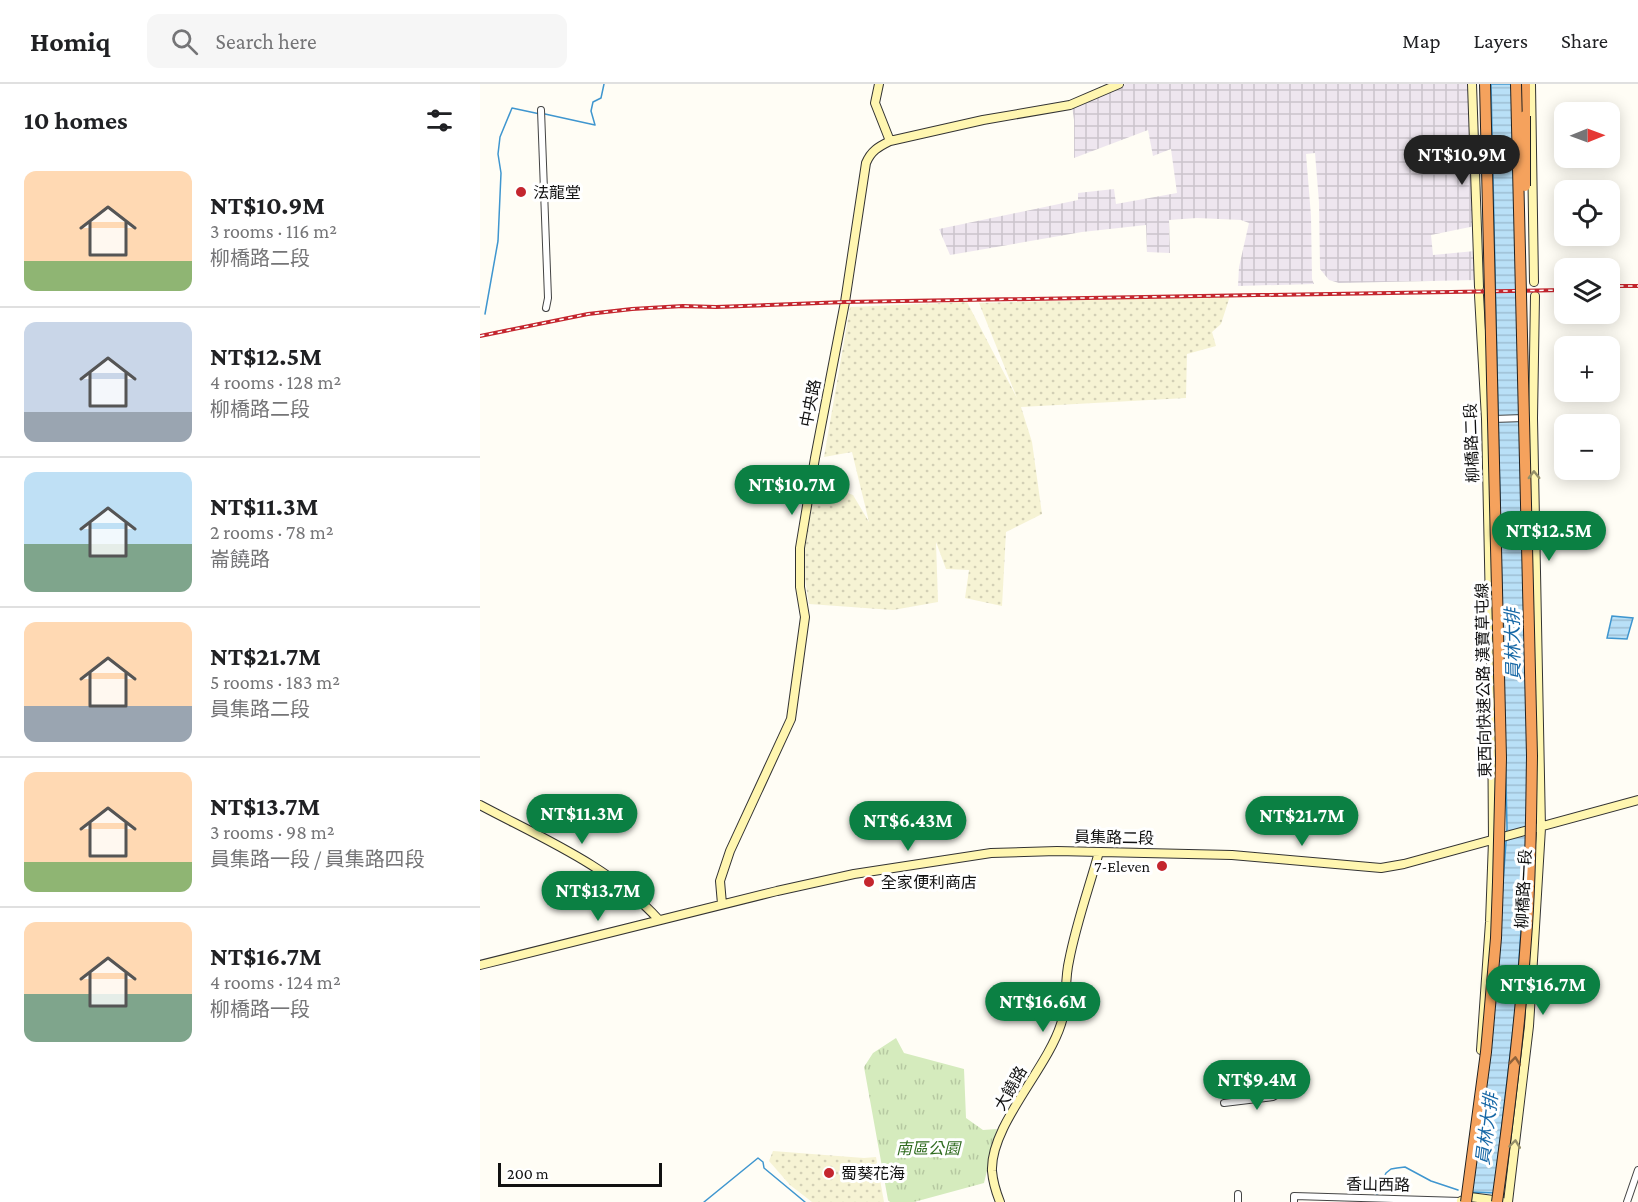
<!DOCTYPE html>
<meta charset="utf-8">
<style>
body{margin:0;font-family:"Crimson Pro","Noto Sans TC",serif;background:#f6f6f6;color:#202124;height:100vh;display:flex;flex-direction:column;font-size:22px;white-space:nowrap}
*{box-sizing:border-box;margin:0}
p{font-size:20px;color:#757577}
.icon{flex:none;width:33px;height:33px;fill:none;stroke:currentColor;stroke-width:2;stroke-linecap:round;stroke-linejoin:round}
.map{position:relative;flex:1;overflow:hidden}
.sheet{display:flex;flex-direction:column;background:#fff;width:480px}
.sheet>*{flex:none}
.needle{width:39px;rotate:89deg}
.fabs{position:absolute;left:1074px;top:18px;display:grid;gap:12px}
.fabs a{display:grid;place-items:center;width:66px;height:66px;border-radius:12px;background:#fff;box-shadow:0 3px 15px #0003;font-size:30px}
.scale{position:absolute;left:18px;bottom:15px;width:164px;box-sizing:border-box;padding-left:6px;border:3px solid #111;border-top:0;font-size:16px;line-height:21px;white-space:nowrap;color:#111;-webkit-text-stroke:4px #fff;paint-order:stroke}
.price{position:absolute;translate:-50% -51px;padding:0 14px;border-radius:21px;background:#0b8043;color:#fff;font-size:20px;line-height:39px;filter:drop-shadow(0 2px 3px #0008)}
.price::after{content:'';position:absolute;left:50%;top:36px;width:18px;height:14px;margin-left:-9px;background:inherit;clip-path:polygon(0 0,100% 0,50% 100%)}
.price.selected{background:#222;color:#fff}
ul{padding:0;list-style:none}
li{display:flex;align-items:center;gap:18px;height:150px;padding:0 24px}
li+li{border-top:2px solid #e0e0e0}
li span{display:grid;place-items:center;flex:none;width:168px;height:120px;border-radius:12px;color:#555}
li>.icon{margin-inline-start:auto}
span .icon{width:72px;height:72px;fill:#fffc;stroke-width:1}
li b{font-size:26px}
h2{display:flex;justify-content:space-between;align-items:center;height:72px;padding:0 24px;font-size:26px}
header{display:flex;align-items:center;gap:36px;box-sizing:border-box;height:84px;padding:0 30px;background:#fff;border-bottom:2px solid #e0e0e0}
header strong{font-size:28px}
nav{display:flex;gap:33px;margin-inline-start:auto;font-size:21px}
.search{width:420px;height:54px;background:#f6f6f6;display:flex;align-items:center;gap:15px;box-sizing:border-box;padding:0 21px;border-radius:12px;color:#757577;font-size:22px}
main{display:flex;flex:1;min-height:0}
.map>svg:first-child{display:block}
.industrial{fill:url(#industrial-grid)}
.farmland{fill:url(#farmland-dots)}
.park{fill:url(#park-tufts)}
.water{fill:url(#water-rules);stroke:#3f96cf;stroke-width:1.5}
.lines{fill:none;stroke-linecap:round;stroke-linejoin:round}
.stream{stroke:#3f96cf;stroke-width:1.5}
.street-casing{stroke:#444;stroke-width:8}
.secondary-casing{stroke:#333;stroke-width:10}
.highway-casing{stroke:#222;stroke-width:12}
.street{stroke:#fff;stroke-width:6}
.secondary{stroke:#fff6b0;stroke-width:8}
.highway{stroke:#f5a25d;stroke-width:10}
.rail-casing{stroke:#c4262e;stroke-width:4}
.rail{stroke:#fff;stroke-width:1.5;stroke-dasharray:4.5;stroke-linecap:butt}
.highway-bridge-casing{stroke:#222;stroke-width:12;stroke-linecap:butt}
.highway-bridge{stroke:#f5a25d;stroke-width:10}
.oneway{stroke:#948f68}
.oneway2{stroke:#8e613b}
.poi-dot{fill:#c4262e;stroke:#fff;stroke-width:2}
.labels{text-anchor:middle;stroke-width:6;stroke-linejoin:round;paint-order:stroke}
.poi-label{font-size:16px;fill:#111;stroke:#fff;text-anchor:start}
.street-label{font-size:16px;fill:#111;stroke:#fff}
.park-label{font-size:16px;font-style:italic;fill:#2f6b1f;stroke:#fff}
.water-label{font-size:18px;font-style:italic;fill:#1768a6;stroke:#fff}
</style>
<header>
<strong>Homiq</strong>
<div class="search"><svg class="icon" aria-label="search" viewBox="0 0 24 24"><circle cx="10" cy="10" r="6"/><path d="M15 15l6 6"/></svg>Search here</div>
<nav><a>Map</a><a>Layers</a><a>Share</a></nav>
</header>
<main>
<section class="sheet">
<h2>10 homes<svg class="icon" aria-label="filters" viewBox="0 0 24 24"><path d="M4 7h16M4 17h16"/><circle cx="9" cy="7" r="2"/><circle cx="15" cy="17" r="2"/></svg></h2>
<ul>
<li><span style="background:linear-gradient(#ffd9b3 75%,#8fb573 0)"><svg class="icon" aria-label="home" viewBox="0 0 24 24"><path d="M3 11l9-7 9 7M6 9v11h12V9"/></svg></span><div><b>NT$10.9M</b><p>3 rooms · 116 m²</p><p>柳橋路二段</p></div></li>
<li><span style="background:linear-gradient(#c9d6e8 75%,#9aa5b1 0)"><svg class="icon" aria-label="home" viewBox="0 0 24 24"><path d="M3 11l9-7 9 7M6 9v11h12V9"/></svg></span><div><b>NT$12.5M</b><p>4 rooms · 128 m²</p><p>柳橋路二段</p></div></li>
<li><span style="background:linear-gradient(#bfe0f5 60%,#7fa58c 0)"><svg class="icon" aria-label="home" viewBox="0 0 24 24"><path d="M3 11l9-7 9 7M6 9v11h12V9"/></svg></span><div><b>NT$11.3M</b><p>2 rooms · 78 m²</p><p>崙饒路</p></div></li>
<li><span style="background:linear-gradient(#ffd9b3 70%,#9aa5b1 0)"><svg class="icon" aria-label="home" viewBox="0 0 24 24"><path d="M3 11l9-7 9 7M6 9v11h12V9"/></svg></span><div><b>NT$21.7M</b><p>5 rooms · 183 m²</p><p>員集路二段</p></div></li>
<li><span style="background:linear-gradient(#ffd9b3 75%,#8fb573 0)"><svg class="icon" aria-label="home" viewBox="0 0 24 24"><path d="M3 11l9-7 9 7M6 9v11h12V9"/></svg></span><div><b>NT$13.7M</b><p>3 rooms · 98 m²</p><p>員集路一段 / 員集路四段</p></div></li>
<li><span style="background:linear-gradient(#ffd9b3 60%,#7fa58c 0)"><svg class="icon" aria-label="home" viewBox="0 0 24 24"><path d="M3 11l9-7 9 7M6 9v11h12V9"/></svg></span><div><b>NT$16.7M</b><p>4 rooms · 124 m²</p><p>柳橋路一段</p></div></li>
</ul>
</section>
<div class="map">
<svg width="1158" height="1118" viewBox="0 0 1158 1118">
<defs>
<pattern id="industrial-grid" width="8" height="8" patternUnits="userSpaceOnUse" patternTransform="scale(1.5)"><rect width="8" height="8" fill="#eee6ef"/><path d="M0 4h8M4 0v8" fill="none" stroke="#cbc4cc"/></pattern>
<pattern id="farmland-dots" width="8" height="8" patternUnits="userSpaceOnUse" patternTransform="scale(1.5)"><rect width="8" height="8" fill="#f6f3d4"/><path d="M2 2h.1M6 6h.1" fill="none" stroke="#d2cfb5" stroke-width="1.8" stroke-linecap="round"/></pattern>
<pattern id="park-tufts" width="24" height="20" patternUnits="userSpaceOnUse" patternTransform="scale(1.5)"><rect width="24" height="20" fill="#d5ebbd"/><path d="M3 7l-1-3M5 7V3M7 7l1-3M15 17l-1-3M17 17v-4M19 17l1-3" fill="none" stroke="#b6c8a1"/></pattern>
<pattern id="water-rules" width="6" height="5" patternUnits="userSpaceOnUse" patternTransform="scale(1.5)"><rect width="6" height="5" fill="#b9e0f7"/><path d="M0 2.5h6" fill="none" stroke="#9ebfd3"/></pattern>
</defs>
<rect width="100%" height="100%" fill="#fffdf5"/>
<path class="industrial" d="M646,0H991L995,142L951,151L953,171L995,167L996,196L859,199L849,196L840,185L839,118L835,69L826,70L831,132L832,195L834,200L758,202L759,183L769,139L761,136L717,134L689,136L690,169L667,168L666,141L602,148L470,171L459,145L598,116V109L634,105L636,120L697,109L691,65L673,72L668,46L594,74V36L592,22Z"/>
<path class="farmland" d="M750,212L741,240L732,248L736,262L707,270L706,314L541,323L552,358L562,430L526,448L522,522L485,514L489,486L466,485L456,458L458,518L413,526L329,520L320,464L332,395L373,411L389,438L372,368L344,373L370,223L487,218L537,314L499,219Z
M293,1067L384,1074L396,1073L404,1118H332L310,1101L289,1077Z"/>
<path class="park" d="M416,954L424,969L484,985L486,1034L503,1046L517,1045L504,1099L434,1118H410L408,1116L384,983L393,969Z"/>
<path class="water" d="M1011,0H1033L1049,726L1036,920L1014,1109L991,1108L1011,964L1027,744Z
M1132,532L1153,534L1147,555L1127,554Z"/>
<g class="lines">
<path class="stream" d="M65,30L115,41L111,27L113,18L121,14L124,0
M5,230L18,157L21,89L18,70L20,53L32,24L60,30
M896,1112L906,1089L911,1085L917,1084L925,1083L951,1097L978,1106
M224,1118L278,1074L283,1078L284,1084L325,1118"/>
<defs>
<path id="street" d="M61,26L68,214L66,224
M1013,335L1044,334
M744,1019L793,1013L802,1008
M758,1118V1110
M814,1118V1112L981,1117
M1147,1118L1158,1086"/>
<path id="secondary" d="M399,0L395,19L410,57
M992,0L999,203
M1051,0L1054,198
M999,211L1006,335L1012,619L1013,757L1010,838L1001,966
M0,721C62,754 131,783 179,836
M242,820L240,797L250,767L311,635L325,533L320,503V464L335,374L365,218L386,79C391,67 398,63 410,57L503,36L590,21L639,0
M0,881L297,807L374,790L511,769L577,767L752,771L901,784L924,780L1158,716
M981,1117L990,1113L1021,1117
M520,1118C516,1108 513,1099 512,1087C510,1042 567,985 581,940C588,920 584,898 589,877C596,840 609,804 619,768
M1028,1118L1049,942L1061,744L1053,334L1055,212"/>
<path id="highway" d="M1045,0V32"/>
</defs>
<use href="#street" class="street-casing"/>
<use href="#secondary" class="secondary-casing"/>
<use href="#highway" class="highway-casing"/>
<use href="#street" class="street"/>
<use href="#secondary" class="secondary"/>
<use href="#highway" class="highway"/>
<defs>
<path id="rail" d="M1130,202H1158
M0,252L108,230L152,225L203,222L236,223L365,218L1084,206"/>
</defs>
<use href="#rail" class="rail-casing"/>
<use href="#rail" class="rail"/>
<defs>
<path id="highway-bridge" d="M1045,32V102
M986,1118L1006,968L1016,854L1018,798L1021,674L1005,0
M1017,1118C1029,1031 1040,943 1046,855C1051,794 1051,733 1052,672L1036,0"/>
</defs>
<use href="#highway-bridge" class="highway-bridge-casing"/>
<use href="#highway-bridge" class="highway-bridge"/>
</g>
<defs><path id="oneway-chevron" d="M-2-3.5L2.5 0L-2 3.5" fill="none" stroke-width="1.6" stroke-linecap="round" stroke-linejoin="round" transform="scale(1.5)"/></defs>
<g class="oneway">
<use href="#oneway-chevron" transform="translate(1054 391) rotate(-91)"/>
<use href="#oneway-chevron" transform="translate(1035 1060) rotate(-83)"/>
</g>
<use class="oneway2" href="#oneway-chevron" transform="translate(1035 977) rotate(-84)"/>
<g class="poi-dot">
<circle cx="41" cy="108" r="6"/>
<circle cx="682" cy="782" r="6"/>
<circle cx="389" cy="798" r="6"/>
<circle cx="349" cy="1089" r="6"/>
</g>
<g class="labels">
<g class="poi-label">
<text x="53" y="114">法龍堂</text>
<text x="670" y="788" text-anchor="end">7-Eleven</text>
<text x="401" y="804">全家便利商店</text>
<text x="361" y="1095">蜀葵花海</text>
</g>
<g class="street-label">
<text transform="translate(330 319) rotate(-79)" y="6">中央路</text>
<text transform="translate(991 359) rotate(-92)" y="6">柳橋路二段</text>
<text transform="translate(1003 596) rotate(-91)" y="6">東西向快速公路 漢寶草屯線</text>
<text transform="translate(634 753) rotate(1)" y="6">員集路二段</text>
<text transform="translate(1043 805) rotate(-87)" y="6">柳橋路一段</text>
<text transform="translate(530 1004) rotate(-60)" y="6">大饒路</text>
<text transform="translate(898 1100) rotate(1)" y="6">香山西路</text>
</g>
<g class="park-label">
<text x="448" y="1070">南區公園</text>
</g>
<g class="water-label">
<text transform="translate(1033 560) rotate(-91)" y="6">員林大排</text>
<text transform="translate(1007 1045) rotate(-83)" y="6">員林大排</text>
</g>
</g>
</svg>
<div class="fabs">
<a><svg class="needle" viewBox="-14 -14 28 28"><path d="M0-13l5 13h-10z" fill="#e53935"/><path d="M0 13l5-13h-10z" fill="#757577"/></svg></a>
<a><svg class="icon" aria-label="locate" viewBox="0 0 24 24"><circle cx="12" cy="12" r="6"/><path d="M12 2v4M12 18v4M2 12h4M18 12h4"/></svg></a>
<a><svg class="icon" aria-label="layers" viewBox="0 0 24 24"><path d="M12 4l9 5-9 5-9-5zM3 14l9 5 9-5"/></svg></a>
<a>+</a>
<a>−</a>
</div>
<div class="scale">200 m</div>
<b class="price selected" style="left:982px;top:102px">NT$10.9M</b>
<b class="price" style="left:312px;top:432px">NT$10.7M</b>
<b class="price" style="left:1069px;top:478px">NT$12.5M</b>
<b class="price" style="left:102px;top:761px">NT$11.3M</b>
<b class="price" style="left:822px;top:763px">NT$21.7M</b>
<b class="price" style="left:428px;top:768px">NT$6.43M</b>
<b class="price" style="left:118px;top:838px">NT$13.7M</b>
<b class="price" style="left:1063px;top:932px">NT$16.7M</b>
<b class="price" style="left:563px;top:949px">NT$16.6M</b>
<b class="price" style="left:777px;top:1027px">NT$9.4M</b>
</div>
</main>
